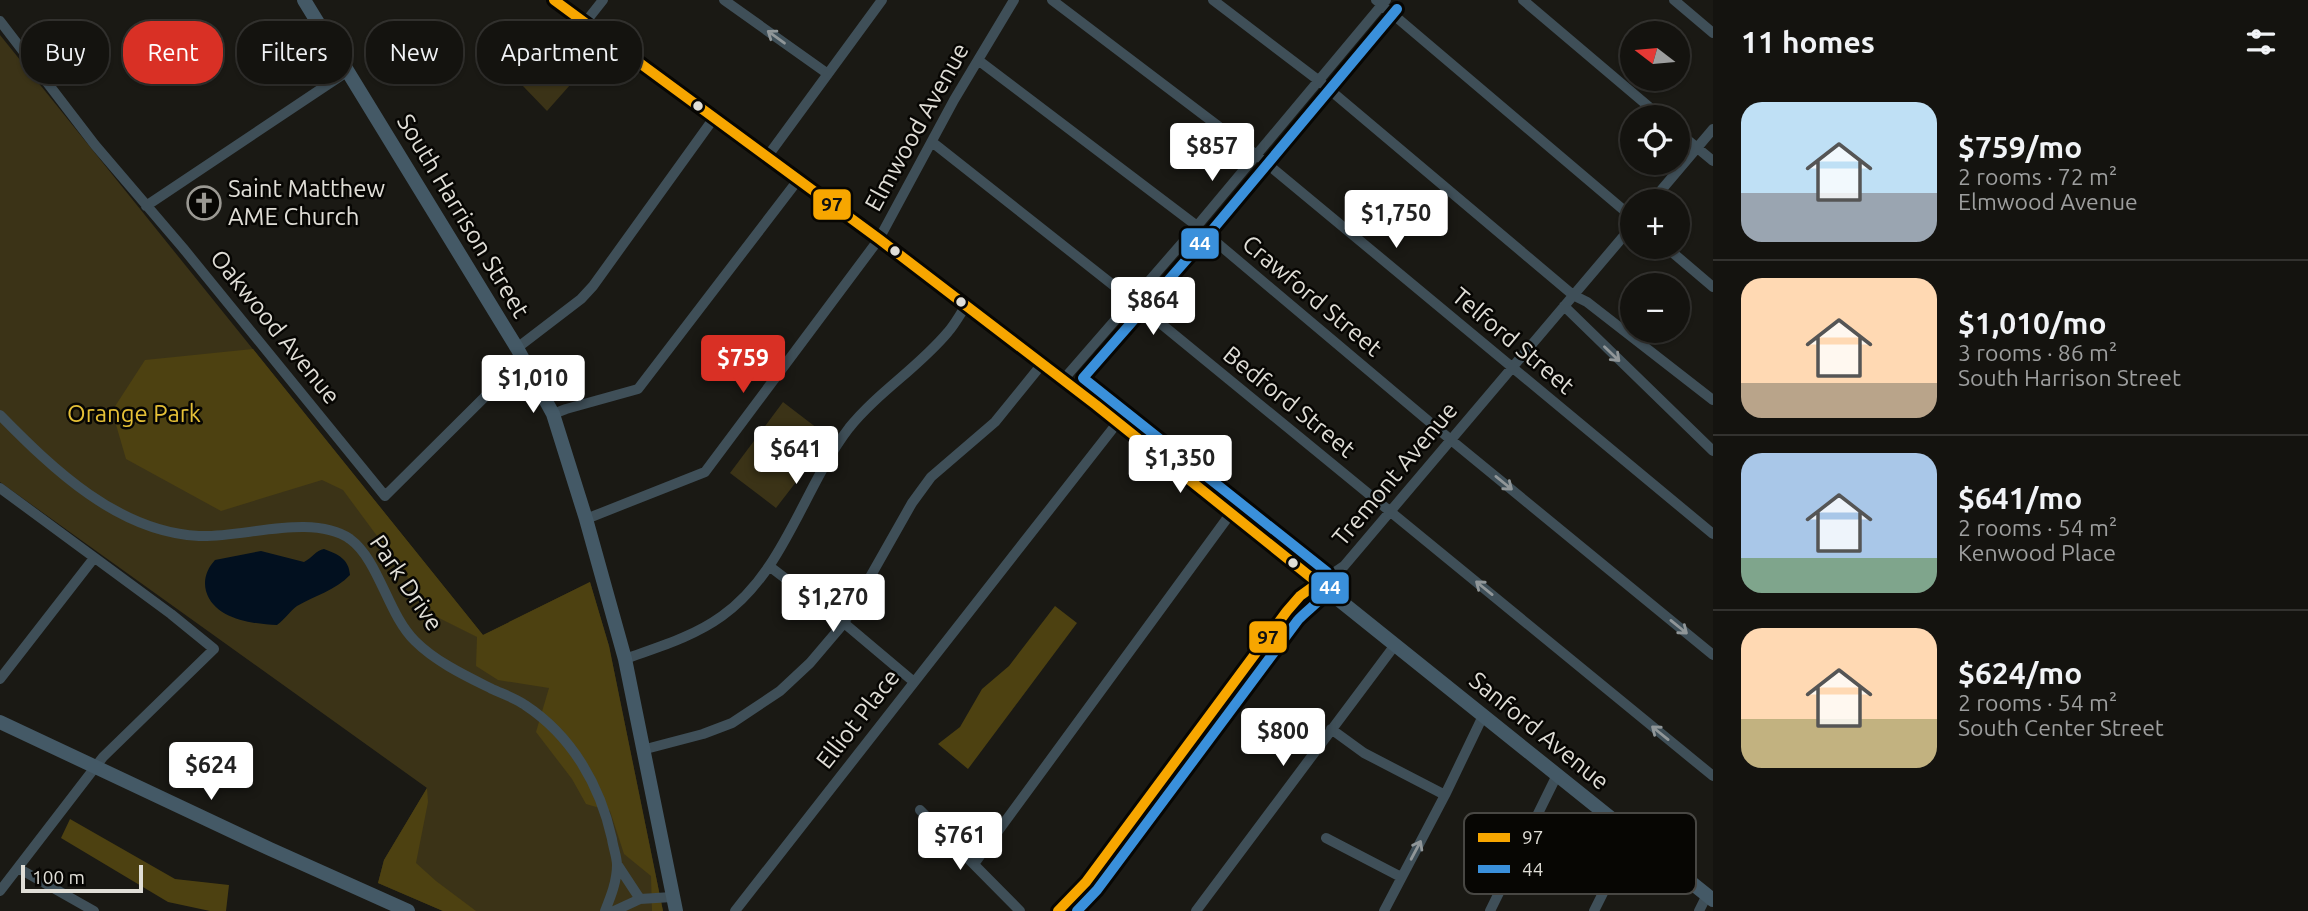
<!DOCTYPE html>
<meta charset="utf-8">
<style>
body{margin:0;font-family:Ubuntu,sans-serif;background:#21201d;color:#f1f3f6;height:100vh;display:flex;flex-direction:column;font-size:26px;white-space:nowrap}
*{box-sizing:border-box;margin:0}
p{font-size:23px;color:#9d9e9e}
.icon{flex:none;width:38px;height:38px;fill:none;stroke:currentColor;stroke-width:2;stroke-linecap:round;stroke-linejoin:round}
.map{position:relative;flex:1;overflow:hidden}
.panel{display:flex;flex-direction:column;background:#14130f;width:595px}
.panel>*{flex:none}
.banner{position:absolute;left:21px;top:21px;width:665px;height:63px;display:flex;gap:14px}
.needle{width:46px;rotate:286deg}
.controls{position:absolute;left:1620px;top:21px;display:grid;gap:14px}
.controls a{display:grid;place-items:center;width:70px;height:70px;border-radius:50%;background:#14130f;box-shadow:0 2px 5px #0004,0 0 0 2px #33322f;font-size:35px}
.scale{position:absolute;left:21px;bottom:18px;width:122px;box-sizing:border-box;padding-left:7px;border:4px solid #e0ded7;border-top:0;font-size:19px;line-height:24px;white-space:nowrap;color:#e0ded7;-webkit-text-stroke:5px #070603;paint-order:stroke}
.price{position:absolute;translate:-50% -60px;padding:0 16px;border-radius:7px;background:#fff;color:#222;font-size:23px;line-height:46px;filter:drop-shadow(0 2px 4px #0008)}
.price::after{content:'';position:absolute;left:50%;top:42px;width:21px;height:16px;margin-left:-10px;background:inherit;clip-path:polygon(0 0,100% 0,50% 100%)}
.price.current{background:#d93025;color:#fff}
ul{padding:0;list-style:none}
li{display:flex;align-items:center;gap:21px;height:175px;padding:0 28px}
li+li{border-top:2px solid #33322f}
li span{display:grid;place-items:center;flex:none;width:196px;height:140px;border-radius:21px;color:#555}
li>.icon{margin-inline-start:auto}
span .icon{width:84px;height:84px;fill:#fffc;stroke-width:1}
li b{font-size:30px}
h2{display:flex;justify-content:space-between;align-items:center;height:84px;padding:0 28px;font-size:30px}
.tag{padding:0 24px;border-radius:28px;background:#14130f;box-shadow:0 2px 5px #0004,0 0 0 2px #33322f;font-size:24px;line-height:63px}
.tag.current{background:#d93025;color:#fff}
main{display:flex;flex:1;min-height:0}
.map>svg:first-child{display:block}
.green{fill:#3b3317}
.forest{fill:#4d4111}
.water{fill:#02101f}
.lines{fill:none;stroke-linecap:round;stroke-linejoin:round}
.minor{stroke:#3f4f58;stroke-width:10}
.major{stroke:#445966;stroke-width:14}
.bus-1-casing{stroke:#070603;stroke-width:16}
.bus-2-casing{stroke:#070603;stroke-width:16}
.bus-1{stroke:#f7a600;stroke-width:10}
.bus-2{stroke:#3a90db;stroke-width:10}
.oneway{stroke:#909698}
.bus-dot{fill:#e0ded7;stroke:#070603;stroke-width:2.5}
.labels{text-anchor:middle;stroke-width:5;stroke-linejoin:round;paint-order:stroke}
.street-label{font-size:24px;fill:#e0ded7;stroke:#070603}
.poi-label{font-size:24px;fill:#e0ded7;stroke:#070603;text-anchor:start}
.park-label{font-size:24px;fill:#e5c037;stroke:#070603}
.key{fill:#070603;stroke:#484743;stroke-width:2}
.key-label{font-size:19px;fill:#e0ded7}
.line-badge{stroke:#070603;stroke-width:2.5}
.badge-label{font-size:19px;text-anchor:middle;font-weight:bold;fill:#fff}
.pale-badge-label{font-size:19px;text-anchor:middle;font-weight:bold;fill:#111}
</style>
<main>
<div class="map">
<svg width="1713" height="911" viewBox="0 0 1713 911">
<rect width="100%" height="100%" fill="#1a1914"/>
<path class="green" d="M571,27L601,50L547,111L522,85Z
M0,35L483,635L590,582L609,646L663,911H443L378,883L384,860L427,788L0,482Z
M440,40L454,62L428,77L415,55Z
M783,402L830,438L776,508L730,473Z"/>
<path class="forest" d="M253,349L483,635L590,582L609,646L663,911H652L651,876L624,854L610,811L586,804L572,779L536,732L549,688L498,680L476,666L477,637L437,617L343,490L322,480L221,511L126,459L112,411L145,360Z
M1055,606L1077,623L968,769L938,744L960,727L982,689L1009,666Z
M427,788L428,802L416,863L436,881L476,911H443L378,883L384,860Z
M70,819L175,879L229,885L226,911H210L168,902L61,838Z"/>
<path class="water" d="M324,549C338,554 349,559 350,575C336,590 314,596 297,606C290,611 285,619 277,625C252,624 214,619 206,591C203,579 207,569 215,560L261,551L304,562C312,558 316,550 324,549Z"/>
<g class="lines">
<path class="minor" d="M724,0L828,74
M1052,0L1259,157L1713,534
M1213,0L1318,80L1573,295L1587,302L1713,400
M1376,0L1633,218
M1523,0L1661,117
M1674,0L1713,33
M0,21L95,145L183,248L385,496L523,359
M584,24L603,0
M978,60L1197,226L1451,440L1713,655
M1678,132L1713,161
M932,142L1132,300L1713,776
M767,157L882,0
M1652,201L1713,129
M146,206L348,71
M1666,247L1713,287
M1564,306L1713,451
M517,348L581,299L593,286L714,118
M1063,380L1197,226L1386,0
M553,414L566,409L638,389L798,180
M0,415C53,469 118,532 199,536C243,538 312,513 350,539C379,560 388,615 415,641C436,662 466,676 492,689C503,694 515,698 525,705C572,736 600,785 612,839C613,847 617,857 617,865C617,881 611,896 605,911
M0,488L171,614L214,649L103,757L0,891
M586,519L705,472L879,239L954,100L1014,0
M769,566L844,623L914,682
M625,659C658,647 693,637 722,616C785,571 803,488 849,428C878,392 918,368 948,332C955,324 960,314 966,306
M0,679L94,558
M1331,729L1364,753L1445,795
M642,750L703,734L732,723L780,691L810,663L844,623L912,503L931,477L995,422L1042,364
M920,810L1020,911
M1326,838L1401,877
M617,864L640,899
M974,864L1231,513
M18,868L94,911
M614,911L640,899L672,897
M735,911L1118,422
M1058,911L1086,882L1287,611L1300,596L1344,566L1633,225
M1196,911L1395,645
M1384,911L1445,795L1483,716
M1490,911L1557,775
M1594,911L1632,835
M1699,911L1707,895"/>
<path class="major" d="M304,0L517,348L553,414L586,519L625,659L676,911
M554,0L879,239L1096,405L1713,900
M0,722L270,849L408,911"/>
<defs>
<path id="bus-1" d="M554,0L879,239L1096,405L1318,583L1300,596L1287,611L1086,882L1058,911"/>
<path id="bus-2" d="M1077,911L1097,890L1298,620C1308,609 1329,595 1332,583L1327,572L1083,378L1208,235L1397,9"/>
</defs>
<use href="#bus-1" class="bus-1-casing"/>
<use href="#bus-2" class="bus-2-casing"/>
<use href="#bus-1" class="bus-1"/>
<use href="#bus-2" class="bus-2"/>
</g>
<defs><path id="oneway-shaft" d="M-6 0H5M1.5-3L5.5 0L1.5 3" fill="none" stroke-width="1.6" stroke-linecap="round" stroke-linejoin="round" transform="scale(1.75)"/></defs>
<g class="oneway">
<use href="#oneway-shaft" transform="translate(776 37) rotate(-144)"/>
<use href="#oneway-shaft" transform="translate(1612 354) rotate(44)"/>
<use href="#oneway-shaft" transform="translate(1504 483) rotate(39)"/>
<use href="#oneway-shaft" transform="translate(1484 588) rotate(-141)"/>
<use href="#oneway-shaft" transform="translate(1679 627) rotate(39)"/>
<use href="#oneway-shaft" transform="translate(1660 733) rotate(-141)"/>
<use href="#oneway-shaft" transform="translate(1416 850) rotate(-62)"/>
</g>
<defs>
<symbol id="church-ring" viewBox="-11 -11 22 22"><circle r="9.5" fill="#070603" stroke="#9b9993" stroke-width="1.5"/><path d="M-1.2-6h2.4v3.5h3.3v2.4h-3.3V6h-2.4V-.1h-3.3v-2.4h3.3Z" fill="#9b9993"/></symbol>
</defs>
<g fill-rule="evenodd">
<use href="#church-ring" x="185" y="184" width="38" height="38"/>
</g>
<g class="bus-dot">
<circle cx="698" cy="106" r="6"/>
<circle cx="895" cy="251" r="6"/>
<circle cx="961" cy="302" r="6"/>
<circle cx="1293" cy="563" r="6"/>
</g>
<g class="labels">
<g class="street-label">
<text transform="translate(917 127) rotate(-61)" y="8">Elmwood Avenue</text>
<text transform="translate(463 216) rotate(59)" y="8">South Harrison Street</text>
<text transform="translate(1312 296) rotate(40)" y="8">Crawford Street</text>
<text transform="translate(275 327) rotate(51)" y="8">Oakwood Avenue</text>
<text transform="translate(1513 341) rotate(40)" y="8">Telford Street</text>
<text transform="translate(1289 402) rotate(39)" y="8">Bedford Street</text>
<text transform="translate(1395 474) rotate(-50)" y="8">Tremont Avenue</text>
<text transform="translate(406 583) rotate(56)" y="8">Park Drive</text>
<text transform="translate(858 719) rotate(-52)" y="8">Elliot Place</text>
<text transform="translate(1539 731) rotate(39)" y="8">Sanford Avenue</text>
</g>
<g class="poi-label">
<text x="228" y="197">Saint Matthew<tspan x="228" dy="28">AME Church</tspan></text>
</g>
<g class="park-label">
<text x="134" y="422">Orange Park</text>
</g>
</g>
<rect x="1464" y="813" width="232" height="81" rx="10" class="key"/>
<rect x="1478" y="833" width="32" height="9" fill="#f7a600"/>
<rect x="1478" y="865" width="32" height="8" fill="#3a90db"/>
<g class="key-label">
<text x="1522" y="844">97</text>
<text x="1522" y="876">44</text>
</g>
<g class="line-badge">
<rect x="812" y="188" width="40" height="33" rx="7" fill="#f7a600"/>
<rect x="1180" y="227" width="40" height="33" rx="7" fill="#3a90db"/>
<rect x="1310" y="571" width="40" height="34" rx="7" fill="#3a90db"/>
<rect x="1248" y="620" width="40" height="34" rx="7" fill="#f7a600"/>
</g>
<g class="badge-label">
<text x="1200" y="250">44</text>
<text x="1330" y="594">44</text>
</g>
<g class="pale-badge-label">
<text x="832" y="211">97</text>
<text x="1268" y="644">97</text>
</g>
</svg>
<div class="controls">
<a><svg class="needle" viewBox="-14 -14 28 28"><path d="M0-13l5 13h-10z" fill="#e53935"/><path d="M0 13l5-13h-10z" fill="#9d9e9e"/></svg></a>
<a><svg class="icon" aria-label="locate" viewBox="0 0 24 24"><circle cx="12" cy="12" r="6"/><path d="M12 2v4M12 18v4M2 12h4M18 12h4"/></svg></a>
<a>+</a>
<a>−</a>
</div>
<div class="scale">100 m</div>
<b class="price" style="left:1212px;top:183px">$857</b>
<b class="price" style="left:1396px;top:250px">$1,750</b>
<b class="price" style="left:1153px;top:337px">$864</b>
<b class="price current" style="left:743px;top:395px">$759</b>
<b class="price" style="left:533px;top:415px">$1,010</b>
<b class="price" style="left:796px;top:486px">$641</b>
<b class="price" style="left:1180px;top:495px">$1,350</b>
<b class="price" style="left:833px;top:634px">$1,270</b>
<b class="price" style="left:1283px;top:768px">$800</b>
<b class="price" style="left:211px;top:802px">$624</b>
<b class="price" style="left:960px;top:872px">$761</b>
<div class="banner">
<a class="tag">Buy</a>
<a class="tag current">Rent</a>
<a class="tag">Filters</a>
<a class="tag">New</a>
<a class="tag">Apartment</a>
</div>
</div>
<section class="panel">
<h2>11 homes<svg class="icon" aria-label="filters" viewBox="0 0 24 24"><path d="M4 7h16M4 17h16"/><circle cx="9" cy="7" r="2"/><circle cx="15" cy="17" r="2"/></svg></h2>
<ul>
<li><span style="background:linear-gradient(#bfe0f5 65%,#9aa5b1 0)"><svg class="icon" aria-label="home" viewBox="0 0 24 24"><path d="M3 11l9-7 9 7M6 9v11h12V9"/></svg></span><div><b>$759/mo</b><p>2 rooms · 72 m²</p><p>Elmwood Avenue</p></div></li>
<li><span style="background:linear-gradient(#ffd9b3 75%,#b9a48a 0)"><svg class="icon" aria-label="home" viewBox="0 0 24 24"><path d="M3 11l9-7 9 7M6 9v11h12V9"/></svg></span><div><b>$1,010/mo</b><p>3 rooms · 86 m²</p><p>South Harrison Street</p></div></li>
<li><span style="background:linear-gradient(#a9c7e8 75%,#7fa58c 0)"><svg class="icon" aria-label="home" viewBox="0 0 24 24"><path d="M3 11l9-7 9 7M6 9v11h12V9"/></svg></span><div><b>$641/mo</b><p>2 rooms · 54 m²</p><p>Kenwood Place</p></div></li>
<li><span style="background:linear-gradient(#ffd9b3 65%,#c2b280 0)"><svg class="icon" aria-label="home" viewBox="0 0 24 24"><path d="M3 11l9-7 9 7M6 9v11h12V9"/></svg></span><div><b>$624/mo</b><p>2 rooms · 54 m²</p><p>South Center Street</p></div></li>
</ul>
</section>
</main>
